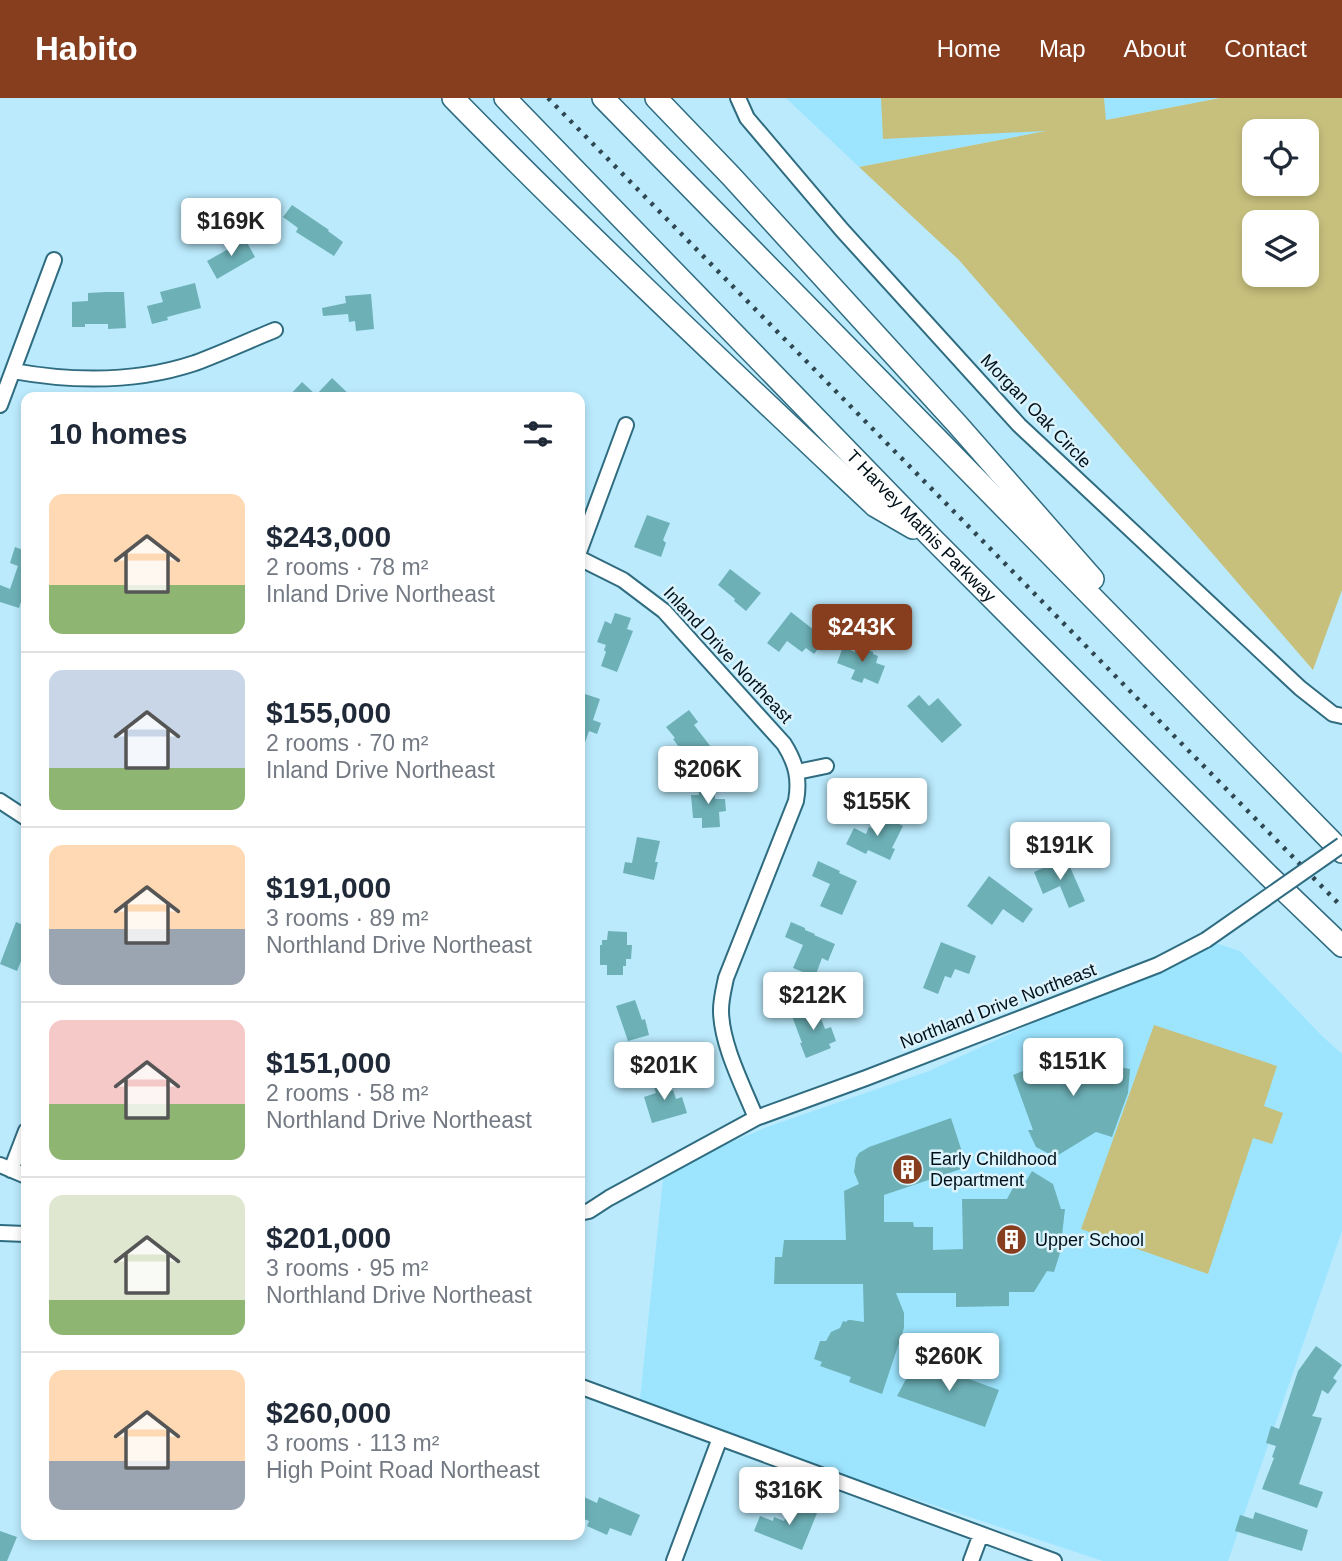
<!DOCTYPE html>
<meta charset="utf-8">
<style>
body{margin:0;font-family:Helvetica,sans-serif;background:#f6f6f7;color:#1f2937;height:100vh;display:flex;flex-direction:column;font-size:26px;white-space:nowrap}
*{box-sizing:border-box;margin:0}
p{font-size:23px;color:#747a83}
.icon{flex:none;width:38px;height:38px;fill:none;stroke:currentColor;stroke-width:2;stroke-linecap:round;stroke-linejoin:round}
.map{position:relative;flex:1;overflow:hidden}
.sheet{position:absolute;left:21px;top:294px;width:564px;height:1148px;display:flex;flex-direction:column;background:#fff;border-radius:14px;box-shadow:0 4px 10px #0003}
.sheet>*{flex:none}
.fabs{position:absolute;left:1242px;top:21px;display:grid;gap:14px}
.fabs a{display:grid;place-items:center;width:77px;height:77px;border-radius:14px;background:#fff;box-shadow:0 4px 10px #0003;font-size:35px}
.price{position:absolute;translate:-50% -60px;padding:0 16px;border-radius:7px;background:#fff;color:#222;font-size:23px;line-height:46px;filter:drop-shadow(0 2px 4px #0008)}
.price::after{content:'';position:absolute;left:50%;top:42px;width:21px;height:16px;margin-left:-10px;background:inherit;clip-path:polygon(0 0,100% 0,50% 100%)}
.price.on{background:#863e1f;color:#fff}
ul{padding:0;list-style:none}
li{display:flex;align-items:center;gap:21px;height:175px;padding:0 28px}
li+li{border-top:2px solid #e0e1e3}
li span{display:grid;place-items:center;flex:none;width:196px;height:140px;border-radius:14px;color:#555}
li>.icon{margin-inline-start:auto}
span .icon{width:84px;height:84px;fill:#fffc;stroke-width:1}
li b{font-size:30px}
h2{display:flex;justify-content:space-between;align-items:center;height:84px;padding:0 28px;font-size:30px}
header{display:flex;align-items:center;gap:42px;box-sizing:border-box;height:98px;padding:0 35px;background:#863e1f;color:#fff}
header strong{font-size:33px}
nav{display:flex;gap:38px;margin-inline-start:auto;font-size:24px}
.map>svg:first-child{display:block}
.built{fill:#9de5ff}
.green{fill:#c7c07d;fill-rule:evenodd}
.building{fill:#6db1b7}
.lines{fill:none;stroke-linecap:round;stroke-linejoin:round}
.minor-casing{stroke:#306c80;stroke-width:18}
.highway-casing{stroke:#306c80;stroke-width:24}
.minor{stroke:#fff;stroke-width:14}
.highway{stroke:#fff;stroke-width:21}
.rail{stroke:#2f4751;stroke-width:4.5;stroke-dasharray:3.5 7;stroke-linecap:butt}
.minor-bridge-casing{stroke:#306c80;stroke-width:18;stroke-linecap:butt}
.minor-bridge{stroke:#fff;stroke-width:14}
.labels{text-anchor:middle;stroke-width:5;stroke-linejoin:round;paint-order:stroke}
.street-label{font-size:18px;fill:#001018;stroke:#dbf3fc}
.poi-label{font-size:18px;fill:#001018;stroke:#dbf3fc;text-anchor:start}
</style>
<header>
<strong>Habito</strong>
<nav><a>Home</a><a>Map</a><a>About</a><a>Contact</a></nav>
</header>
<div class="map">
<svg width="1342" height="1463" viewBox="0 0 1342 1463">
<rect width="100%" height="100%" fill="#baeafc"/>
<path class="built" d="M786,0H1220L859,69Z
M1206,842L1240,853L1322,938L1342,956V1133L1228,1463H1103L639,1310L664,1072L767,1029L929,973L1100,894Z"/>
<path class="green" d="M881,0H1104L1106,22L1220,0H1342V492L1313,572L959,162L859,69L1046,33L883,41ZM1307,33V86H1255V33ZM1307,124V177H1255V124Z
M1154,927L1277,968L1264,1008L1283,1015L1272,1046L1253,1040L1208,1176L1081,1131Z"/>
<path class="building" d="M292,107L329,132L328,133L343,144L334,158L296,134L298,130L283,119Z
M244,139L255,159L217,181L207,163L232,149L230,146Z
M195,185L201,210L167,219L168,222L152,226L147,208L163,204L160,194Z
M106,194H124L126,230L108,231V226H85V229H72V204L88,203V195Z
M371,196L374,231L356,233L355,223L349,224L348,216L323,218L322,210L346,205L345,198Z
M332,280L352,299H288L302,284L316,297Z
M647,417L670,425L663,442L666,445L661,459L634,449Z
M15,449L23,452L24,450H26V499L23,498L19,510L0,504V487L10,491L18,468L10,465Z
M730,471L761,495L746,513L734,503L735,501L718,487Z
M791,514L819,536L815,540L822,546L814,556L806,550L802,554L787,543L779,554L767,545Z
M615,515L631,520L627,531L633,533L617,574L601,568L606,554L604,552L606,547L597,544L605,523L611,526Z
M857,548L873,554V556L878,558L876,565L885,568L878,586L864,580L862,585L851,581L855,572L837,565L843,549L855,554Z
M579,594L600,601L593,622L601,625L597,636L589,633L581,656H579Z
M919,597L929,608L938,600L962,627L942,645L907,608Z
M689,612L698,624L694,627L711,649L690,664L673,641L675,640L666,629Z
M714,685L715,701H725L726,713L719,714L720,729L702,730V720H693L691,697H699L698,686Z
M879,716L903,728L892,750L895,751L890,762L868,752L866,756L846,746L854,730L866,736L869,729L873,731Z
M637,739L660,743L655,764H658L654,782L623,775L625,764L632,765Z
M1066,760L1085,803L1069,810L1060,788L1043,796L1034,774Z
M818,763L840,773L839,775L857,783L842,817L820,808L830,786L812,778Z
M989,778L1033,811L1023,825L1003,811L992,827L967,808Z
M16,824L26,828V857L24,856L17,873L0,866Z
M791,824L805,830V832L815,836L814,837L835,846L828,863L822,860L815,879L793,870L803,847L785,839Z
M608,833L627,834V847H632L631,861H626V868H623V877H607V867H600V847H602V842H607Z
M941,844L976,858L969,876L955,871L951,880L945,878L938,896L923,890Z
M635,902L642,922L645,921L649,937L628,943L616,908Z
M816,908L825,931L831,929L836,943L829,946L831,950L806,960L800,945H802L792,918Z
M1110,946L1119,969L1130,971L1128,995L1112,1039L1096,1034L1055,1059L1036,1049L1028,1032H1033L1013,977L1082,950L1084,956Z
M664,976L670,993L673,992L676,1001L682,999L687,1015L652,1025L644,999L656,995L651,980Z
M951,1020L967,1069L884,1097V1124H913L914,1129H933V1152L963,1151L962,1101H1007L1015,1086L1022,1090L1032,1073L1053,1086L1061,1111H1065L1060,1155L1054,1174L1047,1173L1034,1194H1009V1208L956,1209V1195H896L904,1215V1230L882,1296L849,1284L851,1279L820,1268L822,1264L814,1261L820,1243H826L831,1234L840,1230L843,1223L846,1224L848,1222H851L864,1224L863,1186H774L775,1159H782L784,1142H846L844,1093L859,1086L854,1074L856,1060L859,1055L869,1049Z
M1316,1248L1342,1267L1333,1280L1337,1283L1328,1296L1322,1292L1315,1313L1312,1318L1322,1320L1299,1386L1323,1394L1317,1410L1262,1391L1274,1360L1272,1359L1276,1348L1266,1345L1271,1328L1279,1331L1298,1273Z
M916,1262L999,1292L985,1329L897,1298Z
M584,1399L597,1405L599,1399L640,1417L631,1438L610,1430L607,1437L587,1428L589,1423L579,1419V1411Z
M796,1406L817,1415L802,1452L754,1433L760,1418L773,1423L774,1419L784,1423L787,1416L792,1418Z
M1255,1414L1308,1432L1302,1453L1235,1433L1240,1417L1253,1421Z
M0,1433L17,1439L7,1463H0Z"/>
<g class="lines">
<defs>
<path id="minor" d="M738,0L747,20L842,132L1019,327L1300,590L1333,616L1342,618
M13,273C74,284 135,285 195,265C222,255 248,243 275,232
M0,307L54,162
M579,454L626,327
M579,460L623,482L664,513L784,646C796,665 800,681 796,703L726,880C724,890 721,901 721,912C721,946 743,988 756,1020
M797,674L826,668
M0,703L26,720
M0,1067L26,1078
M11,1072L26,1033
M579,1115L589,1113L609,1100L756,1020L866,980L1158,867L1206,842
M0,1135L26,1136
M579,1288L1054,1463
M674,1463L720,1340
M971,1463L981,1436"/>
<g id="highway">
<path d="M453,0C590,140 733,274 875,408L913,430"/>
<path id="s1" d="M505,0L934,442L1268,777L1342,848"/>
<path d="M603,0L1342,754"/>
<path d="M656,0L731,78L958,327L1093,481"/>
</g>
</defs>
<use href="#minor" class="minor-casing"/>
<use href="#highway" class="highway-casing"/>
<use href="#minor" class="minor"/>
<use href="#highway" class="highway"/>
<path class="rail" d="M548,0L1342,809"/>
<defs>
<path id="minor-bridge" d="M1206,842L1342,747"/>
</defs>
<use href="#minor-bridge" class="minor-bridge-casing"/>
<use href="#minor-bridge" class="minor-bridge"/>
</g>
<defs>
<symbol id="building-disc" viewBox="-11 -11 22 22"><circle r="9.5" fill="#863e1f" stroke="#dbf3fc"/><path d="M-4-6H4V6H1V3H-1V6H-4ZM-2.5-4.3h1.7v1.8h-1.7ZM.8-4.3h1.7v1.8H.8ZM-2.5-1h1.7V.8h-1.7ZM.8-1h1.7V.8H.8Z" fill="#fff"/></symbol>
</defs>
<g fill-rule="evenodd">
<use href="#building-disc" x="890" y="1054" width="35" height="35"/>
<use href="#building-disc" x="994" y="1124" width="35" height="35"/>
</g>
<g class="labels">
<g class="street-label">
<text transform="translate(1036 313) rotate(46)" y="6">Morgan Oak Circle</text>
<text dy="6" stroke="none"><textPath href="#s1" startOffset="597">T Harvey Mathis Parkway</textPath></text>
<text transform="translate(728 557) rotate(47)" y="6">Inland Drive Northeast</text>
<text transform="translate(998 908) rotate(-21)" y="6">Northland Drive Northeast</text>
</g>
<g class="poi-label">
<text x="930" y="1067">Early Childhood<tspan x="930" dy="21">Department</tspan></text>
<text x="1035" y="1148">Upper School</text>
</g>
</g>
</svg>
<div class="fabs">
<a><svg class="icon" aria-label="locate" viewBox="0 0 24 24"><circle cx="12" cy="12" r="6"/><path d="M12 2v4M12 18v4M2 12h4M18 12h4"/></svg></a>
<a><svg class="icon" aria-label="layers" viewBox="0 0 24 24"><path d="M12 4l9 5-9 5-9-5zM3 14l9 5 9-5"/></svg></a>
</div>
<b class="price" style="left:231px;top:160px">$169K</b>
<b class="price on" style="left:862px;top:566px">$243K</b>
<b class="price" style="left:708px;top:708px">$206K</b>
<b class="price" style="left:877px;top:740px">$155K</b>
<b class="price" style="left:1060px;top:784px">$191K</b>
<b class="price" style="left:813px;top:934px">$212K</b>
<b class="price" style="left:1073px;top:1000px">$151K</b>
<b class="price" style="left:664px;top:1004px">$201K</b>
<b class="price" style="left:949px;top:1295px">$260K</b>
<b class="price" style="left:789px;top:1429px">$316K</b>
<section class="sheet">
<h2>10 homes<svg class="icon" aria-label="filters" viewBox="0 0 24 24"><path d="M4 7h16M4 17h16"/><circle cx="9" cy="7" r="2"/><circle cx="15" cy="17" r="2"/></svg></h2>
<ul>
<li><span style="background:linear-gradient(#ffd9b3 65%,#8fb573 0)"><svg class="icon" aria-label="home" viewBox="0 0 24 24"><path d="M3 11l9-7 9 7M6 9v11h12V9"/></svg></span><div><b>$243,000</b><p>2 rooms · 78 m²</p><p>Inland Drive Northeast</p></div></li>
<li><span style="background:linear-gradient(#c9d6e8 70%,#8fb573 0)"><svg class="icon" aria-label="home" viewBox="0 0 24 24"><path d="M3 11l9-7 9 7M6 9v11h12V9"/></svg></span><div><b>$155,000</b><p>2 rooms · 70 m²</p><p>Inland Drive Northeast</p></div></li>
<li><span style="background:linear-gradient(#ffd9b3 60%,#9aa5b1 0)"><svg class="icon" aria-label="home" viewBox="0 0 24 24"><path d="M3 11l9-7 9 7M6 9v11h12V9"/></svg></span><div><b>$191,000</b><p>3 rooms · 89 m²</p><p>Northland Drive Northeast</p></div></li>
<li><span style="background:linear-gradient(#f6c9c9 60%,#8fb573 0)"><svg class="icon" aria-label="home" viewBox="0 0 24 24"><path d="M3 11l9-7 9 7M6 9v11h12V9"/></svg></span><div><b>$151,000</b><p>2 rooms · 58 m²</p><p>Northland Drive Northeast</p></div></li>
<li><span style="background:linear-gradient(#dfe7d0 75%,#8fb573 0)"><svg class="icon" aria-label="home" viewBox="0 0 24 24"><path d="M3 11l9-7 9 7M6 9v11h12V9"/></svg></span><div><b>$201,000</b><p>3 rooms · 95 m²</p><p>Northland Drive Northeast</p></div></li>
<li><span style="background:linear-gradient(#ffd9b3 65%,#9aa5b1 0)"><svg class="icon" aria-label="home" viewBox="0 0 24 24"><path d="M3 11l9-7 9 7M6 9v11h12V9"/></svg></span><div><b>$260,000</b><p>3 rooms · 113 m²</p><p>High Point Road Northeast</p></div></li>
</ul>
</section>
</div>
